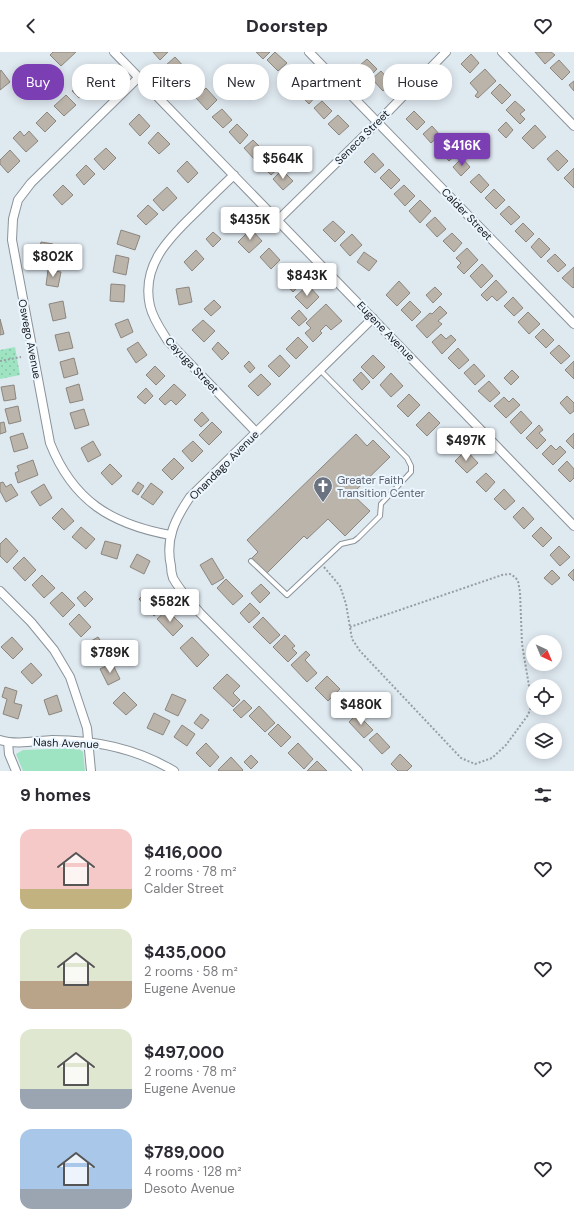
<!DOCTYPE html>
<meta charset="utf-8">
<style>
body{margin:0;font-family:"DM Sans",sans-serif;background:#f2f2f3;color:#2b2b33;height:100vh;display:flex;flex-direction:column;font-size:15px;white-space:nowrap}
*{box-sizing:border-box;margin:0}
p{font-size:13px;color:#7c7c81}
.icon{flex:none;width:22px;height:22px;fill:none;stroke:currentColor;stroke-width:2;stroke-linecap:round;stroke-linejoin:round}
.map{position:relative;height:719px;overflow:hidden}
.panel{display:flex;flex-direction:column;background:#fff;flex:1}
.panel>*{flex:none}
.banner{position:absolute;left:12px;top:12px;width:550px;height:36px;display:flex;gap:8px}
.needle{width:26px;rotate:136deg}
.buttons{position:absolute;left:526px;top:583px;display:grid;gap:8px}
.buttons a{display:grid;place-items:center;width:36px;height:36px;border-radius:50%;background:#fff;box-shadow:0 2px 10px #0003;font-size:20px}
.price{position:absolute;translate:-50% -34px;padding:0 9px;border-radius:4px;background:#fff;color:#222;font-size:13px;line-height:26px;filter:drop-shadow(0 1px 2px #0008)}
.price::after{content:'';position:absolute;left:50%;top:24px;width:12px;height:9px;margin-left:-6px;background:inherit;clip-path:polygon(0 0,100% 0,50% 100%)}
.price.on{background:#7c3eb3;color:#fff}
ul{padding:0;list-style:none}
li{display:flex;align-items:center;gap:12px;height:100px;padding:0 20px}
li span{display:grid;place-items:center;flex:none;width:112px;height:80px;border-radius:12px;color:#555}
li>.icon{margin-inline-start:auto}
span .icon{width:48px;height:48px;fill:#fffc;stroke-width:1}
li b{font-size:17px}
h2{display:flex;justify-content:space-between;align-items:center;height:48px;padding:0 20px;font-size:17px}
.chip{padding:0 14px;border-radius:16px;background:#fff;box-shadow:0 2px 10px #0003;font-size:14px;line-height:36px}
.chip.on{background:#7c3eb3;color:#fff}
header{display:flex;justify-content:space-between;align-items:center;height:52px;padding:0 20px;background:#fff;font-size:18px;font-weight:800}
.map>svg:first-child{display:block}
.green{fill:#9ee4c2}
.park{fill:url(#park-dots)}
.building{fill:#bbb4ab;stroke:#8c867e}
.lines{fill:none;stroke-linecap:round;stroke-linejoin:round}
.lane-casing{stroke:#8a939a;stroke-width:6}
.street-casing{stroke:#8a939a;stroke-width:10}
.path{stroke:#969ea3;stroke-width:2;stroke-dasharray:2 2;stroke-linecap:butt}
.lane{stroke:#fff;stroke-width:4}
.street{stroke:#fff;stroke-width:8}
.labels{text-anchor:middle;stroke-width:4;stroke-linejoin:round;paint-order:stroke}
.street-label{font-size:11px;fill:#15181b;stroke:#ecf6fe}
.worship-label{font-size:11px;fill:#5b616d;stroke:#ecf6fe;text-anchor:start}
</style>
<header><svg class="icon" aria-label="back" viewBox="0 0 24 24"><path d="M15 5l-7 7 7 7"/></svg>Doorstep<svg class="icon" aria-label="heart" viewBox="0 0 24 24"><path d="M12 20l-8-8c-3-5 5-10 8-4 3-6 11-1 8 4z"/></svg></header>
<div class="map">
<svg width="574" height="719" viewBox="0 0 574 719">
<defs>
<pattern id="park-dots" width="8" height="8" patternUnits="userSpaceOnUse"><rect width="8" height="8" fill="#9ee4c2"/><path d="M2 2h.1M6 6h.1" fill="none" stroke="#87c3a6" stroke-width="1.8" stroke-linecap="round"/></pattern>
</defs>
<rect width="100%" height="100%" fill="#dfe9f0"/>
<path class="green" d="M78,696L83,700L85,719H23L16,702L23,698Z"/>
<path class="park" d="M15,295L20,323L0,327V298Z"/>
<path class="building" d="M53,0H76L61,14L50,3Z
M153,0H168L160,8Z
M256,0H270L263,7Z
M275,0L287,11L278,19L267,8Z
M535,0H551L555,3L545,12Z
M471,2L479,11L470,21L461,12Z
M175,5L186,17L176,26L165,14Z
M367,7L377,17L368,26L358,15Z
M559,8L570,20L562,28L550,16Z
M91,12L102,24L89,36L78,25Z
M292,15L303,26L294,35L283,24Z
M485,17L496,29L478,46L475,44L478,40L470,31Z
M1,18L10,30L0,38V20Z
M381,19L392,31L383,39L372,27Z
M194,23L202,31L192,42L183,33Z
M227,29L234,36L227,44L219,36Z
M574,29V39L569,33Z
M307,31L318,42L309,52L298,41Z
M79,32L86,40L79,46L72,39Z
M500,32L511,43L502,52L491,41Z
M206,36L217,48L207,58L196,46Z
M66,43L76,53L64,64L54,54Z
M322,49L332,59L324,67L314,56Z
M515,49L525,58L520,62L525,67L520,72L506,58Z
M222,57L232,68L223,76L212,65Z
M414,59L425,70L417,78L406,67Z
M47,60L56,69L45,80L36,71Z
M139,62L150,74L140,84L129,72Z
M338,63L349,74L339,83L328,72Z
M506,70L513,78L506,86L498,78Z
M237,72L248,83L240,92L229,80Z
M535,73L546,85L533,97L522,86Z
M432,74L440,83L431,91L423,82Z
M20,79L24,84L29,79L38,89L26,100L13,86Z
M158,80L170,92L159,102L148,91Z
M253,88L264,99L255,108L244,96Z
M447,90L458,101L449,109L439,98Z
M106,96L116,106L104,118L94,107Z
M10,98L20,109L8,121L0,112V108Z
M303,98L311,107L304,114L296,105Z
M557,98L568,109L558,119L547,107Z
M373,101L384,113L375,121L364,110Z
M269,104L280,115L271,123L260,112Z
M462,106L470,115L461,124L453,115Z
M187,109L198,121L188,131L177,119Z
M86,113L95,122L84,133L76,123Z
M574,116V136L564,126Z
M389,117L400,128L391,137L380,126Z
M282,118L293,129L283,138L273,127Z
M479,122L489,133L481,141L470,130Z
M63,133L73,143L62,153L53,143Z
M404,133L415,144L405,154L394,142Z
M167,135L177,146L163,159L153,148Z
M494,137L505,148L496,157L485,146Z
M420,148L431,159L420,171L409,159Z
M148,153L158,162L146,173L137,164Z
M509,154L520,165L511,173L500,162Z
M235,159L246,171L236,180L225,169Z
M435,165L446,177L437,185L426,173Z
M333,169L345,180L335,190L323,178Z
M523,171L534,182L526,190L515,179Z
M251,177L262,189L249,201L238,190Z
M121,178L140,184L135,198L117,192Z
M213,180L221,187L213,195L206,187Z
M452,181L462,191L454,200L443,189Z
M352,182L362,193L350,204L340,193Z
M539,186L550,197L541,206L531,195Z
M41,190L53,192L50,203L39,201Z
M269,196L280,208L271,217L260,205Z
M467,196L478,208L464,222L457,215L461,211L456,206Z
M196,198L204,207L192,219L184,210Z
M364,200L377,209L369,219L357,210Z
M555,202L566,213L558,220L547,209Z
M116,203L129,206L126,223L113,220Z
M482,212L493,224L481,236L470,224Z
M287,215L302,231L293,240L278,224Z
M574,215V235L573,236L562,226Z
M48,218L61,220L58,235L46,233Z
M496,228L507,240L497,249L492,244L487,249L481,243Z
M399,229L410,241L397,254L386,243Z
M111,232L125,233L124,250L110,249Z
M308,233L319,245L307,257L295,245Z
M189,235L192,250L179,253L176,237Z
M435,235L442,242L433,251L426,243Z
M513,245L523,256L514,264L504,254Z
M214,248L221,255L211,264L204,257Z
M63,249L66,266L53,269L49,252Z
M410,249L421,260L412,269L401,258Z
M326,252L342,269L331,278L326,273L320,279L322,281L313,290L305,281L311,276L306,271Z
M440,254L447,261L438,269L442,272L427,286L416,274L430,261L432,262Z
M299,258L307,267L299,274L291,266Z
M528,260L540,272L529,282L518,270Z
M0,267L4,282L0,283Z
M128,267L133,280L121,286L115,272Z
M203,268L215,279L204,290L192,278Z
M543,277L554,288L546,296L535,285Z
M69,280L73,296L59,299L55,283Z
M441,282L446,287L451,283L456,288L442,302L432,290Z
M298,285L308,295L296,307L286,297Z
M138,290L147,303L136,311L127,297Z
M218,290L229,301L222,308L212,297Z
M559,293L570,304L561,312L550,301Z
M458,296L469,308L459,317L448,306Z
M280,303L290,314L279,325L268,314Z
M373,303L385,315L373,327L361,315Z
M74,306L78,322L64,326L60,310Z
M249,309L255,316L250,321L244,314Z
M574,309V327L565,318Z
M474,312L485,324L475,333L464,321Z
M155,314L165,324L156,333L146,323Z
M512,318L519,325L511,333L504,326Z
M361,320L370,330L362,338L353,328Z
M391,321L403,334L391,345L380,333Z
M261,322L271,332L258,344L248,334Z
M489,329L500,341L490,350L478,339Z
M79,332L83,348L70,351L66,336Z
M174,332L186,343L176,353L171,348L165,353L159,347Z
M14,333L16,347L4,349L1,335Z
M146,336L153,344L145,352L137,345Z
M409,342L420,353L408,365L397,354Z
M567,344L574,351V359L570,362L560,351Z
M504,345L509,350L513,346L520,353L506,366L494,354Z
M18,354L21,369L9,372L5,357Z
M84,357L89,373L75,377L70,361Z
M521,359L532,371L521,382L510,370Z
M202,360L209,368L201,375L194,368Z
M429,360L440,371L427,384L416,373Z
M4,370L6,380L0,382V371Z
M212,370L222,380L209,393L199,383Z
M539,373L543,378L539,381L546,388L537,397L526,386Z
M448,378L460,390L449,400L438,388Z
M23,381L28,396L14,400L10,385Z
M574,381V397L566,389Z
M356,382L367,394L373,388L390,405L352,442L370,459L345,484L328,467L307,487L304,484L266,522L251,507L258,500L247,488Z
M93,389L101,403L88,410L81,396Z
M193,389L203,399L192,410L182,399Z
M551,393L556,398L560,394L566,400L553,413L542,402Z
M466,398L478,411L467,421L455,409Z
M174,406L184,416L172,428L162,418Z
M33,408L38,423L18,431L15,421L19,419L17,414Z
M567,409L574,417V426L570,430L558,418Z
M110,412L122,424L112,433L101,421Z
M486,421L495,430L486,440L476,430Z
M3,430L6,435L11,432L18,443L6,450L0,439V431Z
M138,430L144,434L138,443L132,439Z
M151,431L163,440L153,453L141,445Z
M44,432L52,446L40,454L31,440Z
M504,437L515,449L505,458L494,447Z
M523,455L534,467L524,477L513,465Z
M62,456L74,469L64,478L52,466Z
M81,475L95,487L86,497L72,485Z
M541,475L552,486L543,495L532,484Z
M6,486L18,499L7,511L0,504V492Z
M105,489L121,493L117,507L101,502Z
M559,494L570,505L560,514L550,503Z
M137,502L150,509L144,522L130,515Z
M24,505L36,518L25,529L13,516Z
M212,506L224,526L212,533L200,513Z
M574,517V529L568,523Z
M552,518L560,526L552,533L544,526Z
M42,523L55,536L44,546L32,533Z
M226,527L243,544L233,553L217,536Z
M261,532L270,541L260,551L251,541Z
M148,538L164,555L154,564L139,547Z
M85,539L93,547L85,555L77,546Z
M62,540L75,553L63,565L50,551Z
M250,551L260,561L249,571L240,561Z
M167,558L183,574L173,584L157,567Z
M79,562L91,575L81,585L69,572Z
M263,565L280,583L270,592L253,575Z
M285,583L295,594L292,596L297,601L288,610L273,595Z
M12,585L23,597L13,607L1,595Z
M98,585L108,600L97,607L86,592Z
M192,585L209,603L197,615L180,596Z
M306,599L310,603L305,608L317,621L307,630L291,613Z
M31,611L42,623L32,632L21,620Z
M112,611L120,627L108,633L100,617Z
M227,622L240,634L233,641L240,648L233,655L213,636Z
M327,624L340,637L328,649L315,636Z
M5,635L17,639L14,651L22,653L18,667L3,662L7,647L2,645Z
M124,640L137,653L126,663L113,651Z
M172,642L186,648L178,664L165,658Z
M57,643L62,659L49,663L44,648Z
M346,647L355,657L345,666L336,657Z
M244,648L252,656L241,666L233,658Z
M259,654L275,671L265,680L249,664Z
M154,661L170,669L163,683L147,676Z
M201,662L209,668L202,677L194,671Z
M357,662L373,678L364,686L349,670Z
M278,672L291,685L281,695L268,682Z
M182,673L195,682L187,694L174,685Z
M377,681L390,695L382,702L369,688Z
M206,691L219,705L210,715L196,701Z
M298,691L313,707L304,717L288,701Z
M400,702L412,714L407,719H398L391,712Z
M251,703L258,710L251,717L244,710Z
M231,705L243,718L242,719H219L218,718Z
M317,709L327,719H307Z"/>
<g class="lines">
<defs>
<path id="lane" d="M251,509L287,543L341,492L354,489L358,486L380,464L381,452L411,420V414L407,406L320,318"/>
<path id="street" d="M114,0L574,474
M309,0L574,272
M502,0L574,74
M139,25L31,131L18,148L13,167L12,188L50,391C73,449 111,472 170,483
M234,123C220,136 207,149 194,162C168,187 141,214 150,254C153,267 161,278 168,289L256,380
M278,168L377,71L446,0
M0,539L31,570L54,598L70,625L87,676L91,719
M0,688C16,693 35,689 52,688C96,688 136,696 174,719
M8,690L9,702L16,719
M358,719L200,561C191,550 180,539 173,526C172,523 171,518 171,514C165,487 175,467 190,445L373,266"/>
</defs>
<use href="#lane" class="lane-casing"/>
<use href="#street" class="street-casing"/>
<path class="path" d="M0,309L21,305
M324,515L340,534L346,552L352,587L360,599L461,706L475,712L492,706L506,693L528,663L532,652L522,592L520,540L518,529L515,525L510,522L502,523L350,575"/>
<use href="#lane" class="lane"/>
<use href="#street" class="street"/>
</g>
<defs>
<symbol id="church-pin" viewBox="-11 -11 22 30"><path d="M0 17L-7.5 6A9.5 9.5 0 1 1 7.5 6Z" fill="#6b7280" stroke="#ecf6fe"/><path d="M-1.2-6h2.4v3.5h3.3v2.4h-3.3V6h-2.4V-.1h-3.3v-2.4h3.3Z" fill="#fff"/></symbol>
</defs>
<g fill-rule="evenodd">
<use href="#church-pin" x="312" y="423" width="22" height="30"/>
</g>
<g class="labels">
<g class="street-label">
<text transform="translate(362 85) rotate(-45)" y="4">Seneca Street</text>
<text transform="translate(467 162) rotate(46)" y="4">Calder Street</text>
<text transform="translate(386 279) rotate(46)" y="4">Eugene Avenue</text>
<text transform="translate(30 287) rotate(79)" y="4">Oswego Avenue</text>
<text transform="translate(192 313) rotate(47)" y="4">Cayuga Street</text>
<text transform="translate(224 413) rotate(-45)" y="4">Onandago Avenue</text>
<text transform="translate(66 691) rotate(2)" y="4">Nash Avenue</text>
</g>
<g class="worship-label">
<text x="337" y="432">Greater Faith<tspan x="337" dy="13">Transition Center</tspan></text>
</g>
</g>
</svg>
<div class="buttons">
<a><svg class="needle" viewBox="-14 -14 28 28"><path d="M0-13l5 13h-10z" fill="#e53935"/><path d="M0 13l5-13h-10z" fill="#7c7c81"/></svg></a>
<a><svg class="icon" aria-label="locate" viewBox="0 0 24 24"><circle cx="12" cy="12" r="6"/><path d="M12 2v4M12 18v4M2 12h4M18 12h4"/></svg></a>
<a><svg class="icon" aria-label="layers" viewBox="0 0 24 24"><path d="M12 4l9 5-9 5-9-5zM3 14l9 5 9-5"/></svg></a>
</div>
<b class="price on" style="left:462px;top:115px">$416K</b>
<b class="price" style="left:283px;top:128px">$564K</b>
<b class="price" style="left:250px;top:189px">$435K</b>
<b class="price" style="left:53px;top:226px">$802K</b>
<b class="price" style="left:307px;top:245px">$843K</b>
<b class="price" style="left:466px;top:410px">$497K</b>
<b class="price" style="left:170px;top:571px">$582K</b>
<b class="price" style="left:110px;top:622px">$789K</b>
<b class="price" style="left:361px;top:674px">$480K</b>
<div class="banner">
<a class="chip on">Buy</a>
<a class="chip">Rent</a>
<a class="chip">Filters</a>
<a class="chip">New</a>
<a class="chip">Apartment</a>
<a class="chip">House</a>
</div>
</div>
<section class="panel">
<h2>9 homes<svg class="icon" aria-label="filters" viewBox="0 0 24 24"><path d="M4 7h16M4 17h16"/><circle cx="9" cy="7" r="2"/><circle cx="15" cy="17" r="2"/></svg></h2>
<ul>
<li><span style="background:linear-gradient(#f6c9c9 75%,#c2b280 0)"><svg class="icon" aria-label="home" viewBox="0 0 24 24"><path d="M3 11l9-7 9 7M6 9v11h12V9"/></svg></span><div><b>$416,000</b><p>2 rooms · 78 m²</p><p>Calder Street</p></div><svg class="icon" aria-label="heart" viewBox="0 0 24 24"><path d="M12 20l-8-8c-3-5 5-10 8-4 3-6 11-1 8 4z"/></svg></li>
<li><span style="background:linear-gradient(#dfe7d0 65%,#b9a48a 0)"><svg class="icon" aria-label="home" viewBox="0 0 24 24"><path d="M3 11l9-7 9 7M6 9v11h12V9"/></svg></span><div><b>$435,000</b><p>2 rooms · 58 m²</p><p>Eugene Avenue</p></div><svg class="icon" aria-label="heart" viewBox="0 0 24 24"><path d="M12 20l-8-8c-3-5 5-10 8-4 3-6 11-1 8 4z"/></svg></li>
<li><span style="background:linear-gradient(#dfe7d0 75%,#9aa5b1 0)"><svg class="icon" aria-label="home" viewBox="0 0 24 24"><path d="M3 11l9-7 9 7M6 9v11h12V9"/></svg></span><div><b>$497,000</b><p>2 rooms · 78 m²</p><p>Eugene Avenue</p></div><svg class="icon" aria-label="heart" viewBox="0 0 24 24"><path d="M12 20l-8-8c-3-5 5-10 8-4 3-6 11-1 8 4z"/></svg></li>
<li><span style="background:linear-gradient(#a9c7e8 75%,#9aa5b1 0)"><svg class="icon" aria-label="home" viewBox="0 0 24 24"><path d="M3 11l9-7 9 7M6 9v11h12V9"/></svg></span><div><b>$789,000</b><p>4 rooms · 128 m²</p><p>Desoto Avenue</p></div><svg class="icon" aria-label="heart" viewBox="0 0 24 24"><path d="M12 20l-8-8c-3-5 5-10 8-4 3-6 11-1 8 4z"/></svg></li>
</ul>
</section>
